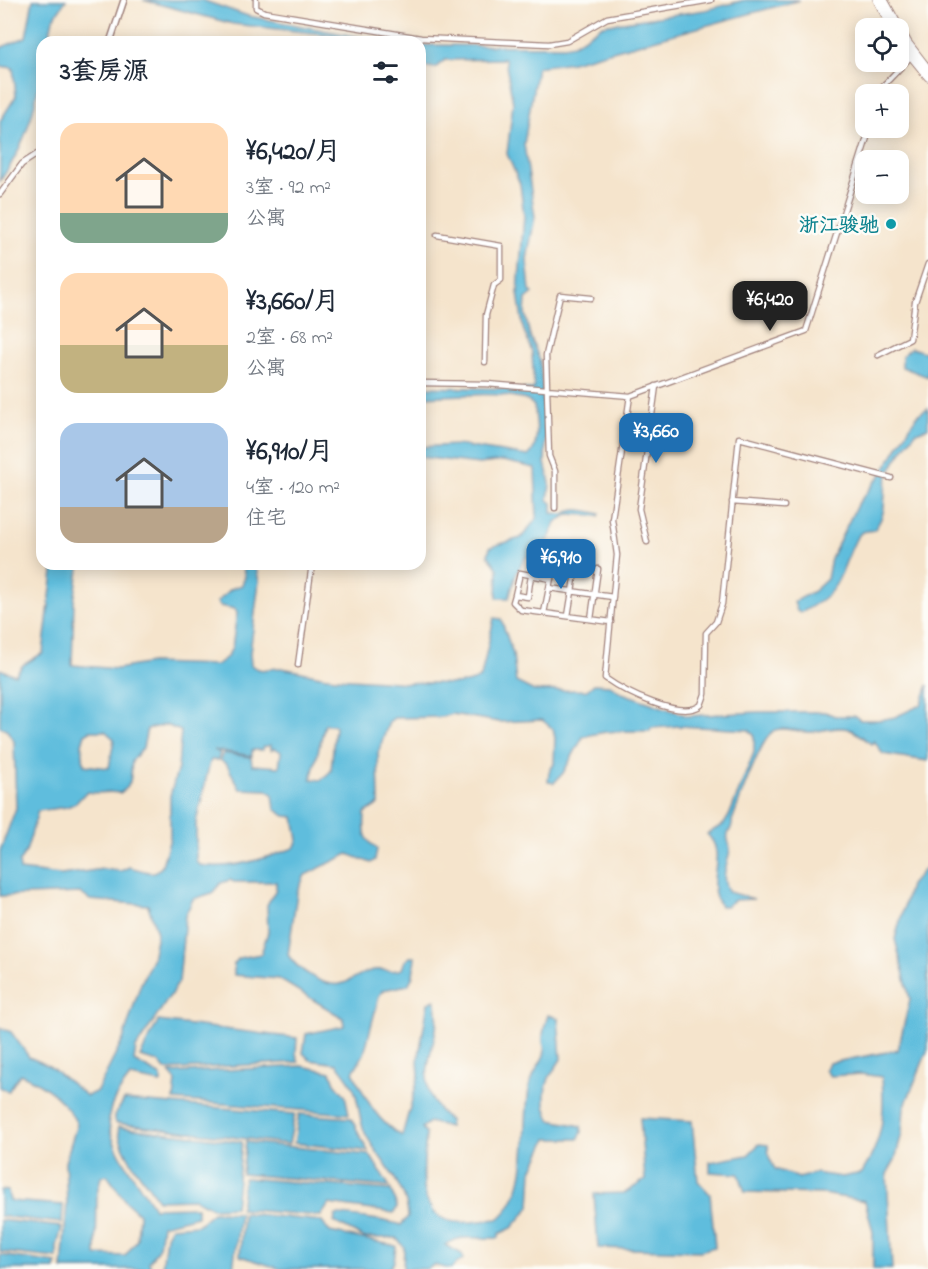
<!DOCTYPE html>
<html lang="zh">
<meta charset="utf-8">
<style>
body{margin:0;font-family:"Indie Flower","LXGW WenKai TC",sans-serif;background:#f2f2f3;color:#1f2937;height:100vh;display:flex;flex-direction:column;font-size:22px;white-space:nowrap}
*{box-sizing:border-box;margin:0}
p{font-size:20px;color:#747a83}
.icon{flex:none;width:33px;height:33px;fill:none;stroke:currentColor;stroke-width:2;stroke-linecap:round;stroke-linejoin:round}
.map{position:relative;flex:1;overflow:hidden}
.panel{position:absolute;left:36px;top:36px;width:390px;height:534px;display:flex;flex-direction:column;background:#fff;border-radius:18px;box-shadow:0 3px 15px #0003}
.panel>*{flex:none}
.controls{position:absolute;left:855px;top:18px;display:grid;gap:12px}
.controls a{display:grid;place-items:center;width:54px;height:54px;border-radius:12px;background:#fff;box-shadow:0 3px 15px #0003;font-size:30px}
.price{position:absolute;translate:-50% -51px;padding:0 14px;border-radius:12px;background:#1f6fb2;color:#fff;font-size:20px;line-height:39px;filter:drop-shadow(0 2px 3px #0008)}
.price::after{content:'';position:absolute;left:50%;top:36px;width:18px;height:14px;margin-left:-9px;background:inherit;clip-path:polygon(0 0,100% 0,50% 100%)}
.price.current{background:#222;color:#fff}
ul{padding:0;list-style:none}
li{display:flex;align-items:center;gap:18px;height:150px;padding:0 24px}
li span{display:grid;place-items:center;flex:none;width:168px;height:120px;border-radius:18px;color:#555}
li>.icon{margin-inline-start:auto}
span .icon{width:72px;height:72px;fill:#fffc;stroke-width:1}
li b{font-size:26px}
h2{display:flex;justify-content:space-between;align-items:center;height:72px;padding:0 24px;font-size:26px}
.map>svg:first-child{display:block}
.water{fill:#5fbddd;stroke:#546e84;stroke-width:1.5;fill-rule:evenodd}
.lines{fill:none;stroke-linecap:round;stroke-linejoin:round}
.minor-casing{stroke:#a0827c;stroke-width:7}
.tertiary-casing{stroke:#a0827c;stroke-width:8}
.primary-casing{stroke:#a0827c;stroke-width:9}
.minor{stroke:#fff;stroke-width:4.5}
.tertiary{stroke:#fff;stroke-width:5}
.primary{stroke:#fff;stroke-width:7}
.culture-dot{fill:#0f9aa8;stroke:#fdfcf7;stroke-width:2}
.labels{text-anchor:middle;stroke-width:5;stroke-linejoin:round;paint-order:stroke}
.culture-label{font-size:20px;font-weight:bold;fill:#0d838f;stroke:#fdfcf7;text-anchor:end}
</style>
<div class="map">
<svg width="928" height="1269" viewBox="0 0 928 1269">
<rect width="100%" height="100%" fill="#fdfcf7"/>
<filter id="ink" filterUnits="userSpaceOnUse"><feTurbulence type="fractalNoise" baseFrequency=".0167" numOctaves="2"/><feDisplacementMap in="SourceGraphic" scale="12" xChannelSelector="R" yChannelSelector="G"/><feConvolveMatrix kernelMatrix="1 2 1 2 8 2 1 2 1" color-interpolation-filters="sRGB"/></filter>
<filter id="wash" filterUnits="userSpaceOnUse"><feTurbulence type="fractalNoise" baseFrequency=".008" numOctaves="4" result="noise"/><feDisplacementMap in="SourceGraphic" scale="24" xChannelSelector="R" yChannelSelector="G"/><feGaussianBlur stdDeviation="1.35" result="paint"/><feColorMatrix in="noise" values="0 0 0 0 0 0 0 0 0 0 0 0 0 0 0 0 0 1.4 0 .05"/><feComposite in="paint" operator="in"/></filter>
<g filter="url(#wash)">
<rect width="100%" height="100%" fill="#f5e4cc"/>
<path class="water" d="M33,0H66L53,19L48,42H42C42,90 29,142 0,181V121L16,96L13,68L0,66V48L26,37Z
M143,0H202L248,16L386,42H358L331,35L233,24Z
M745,0H800L572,62L537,67L524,144L535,217L527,259L530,291L533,293L526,299L525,314L530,336L540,361L546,436L545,463L550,483L548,500L552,503V513L565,514C574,507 589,511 600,514L599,516L569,514L556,522L545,548L525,558L516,574L509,598H497L498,569L488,555L490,547L521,538L537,518L535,468L503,461L479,464L420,457V447L457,445L528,456C541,447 536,419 534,406C521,387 443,397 420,397V387L534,389L532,352L523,328L518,292L524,216L520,184L507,154L513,103L505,59L445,60L435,68L420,66V45L564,46L574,44L603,25L705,10Z
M911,348L928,353V377L902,367V356Z
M928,408V428L916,432C908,442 892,464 888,476C881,497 890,510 874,530L862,532L857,537C836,578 845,590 800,613L797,611L794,602L814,591L827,579L831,558L857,505L883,472L917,415Z
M54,564H80L74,601L72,665L117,669L151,663L216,665L227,657L232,648L237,613L235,609L220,606L217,602L231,589L242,585L245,577L242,564H255L259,581L250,653L251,665C261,674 270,667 281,668C297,670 311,675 327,677C353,680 380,680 406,683C425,680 466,690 481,677L494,618L501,619L513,654L516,682L534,691L587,690L594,684L610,685L622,693L688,716L758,712H825L835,716H855L860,720H880L895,717L921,705L928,685V761L883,754L874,741L871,744C846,722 842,727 812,732C800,733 788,726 775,730C761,735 738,805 732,821C733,828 730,828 728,834C726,839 730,844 730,849C728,865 719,877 729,892L754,899L735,900L726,906H720C703,879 729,856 707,834L724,824L729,816L754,752V735L749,730L680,726L651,728L650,731C627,731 606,730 583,737L563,773L554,783L548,782L549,772L554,764L555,738L553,729L542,720L499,722L452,714L442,717L394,718L389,722L378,753L379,804L365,813C364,830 363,839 377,849L375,860L371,863L348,854L305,875L297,893L288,955C297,969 326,990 344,983C354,979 362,972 374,970C384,969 393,973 402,969L405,961L410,957H415L413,976L408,985L383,990L379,996L364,1054L353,1072C366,1099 376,1121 402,1136L419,1075L418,1061L428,1003L435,1000C447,1043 402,1080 449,1120V1127L429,1122L422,1128L426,1134C425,1163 412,1216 455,1222C468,1224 485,1220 498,1219C534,1191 521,1123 530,1084C533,1073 540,1065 544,1055C546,1049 544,1047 543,1042C542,1035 546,1021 548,1015L558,1018L561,1059L549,1078L545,1092V1106L550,1120L581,1126L582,1132L578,1139H547L532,1171L530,1207L512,1228L499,1234V1238C481,1240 460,1233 445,1245L462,1254L463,1259L450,1269L434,1265L427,1269H403L404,1247L396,1238H365L334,1222L336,1215C340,1214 396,1222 401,1225L408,1217C408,1187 380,1161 366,1135C358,1120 360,1102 353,1087C349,1079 342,1071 337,1064L310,1060L303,1053L306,1034L344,1026L343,1018L279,979L234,975V964L239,958L261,954L268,932L267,905L276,889V882H234L230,880L221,883L212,893L193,899L185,916L179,982L136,1048L134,1061L161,1076V1083L130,1077C120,1090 108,1105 109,1122C110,1148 141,1186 154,1208L197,1207V1216L162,1225L159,1247L149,1262L151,1269H62L67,1203L65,1162L77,1124C64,1099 46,1085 20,1074L8,1092L0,1087V1028L11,1032L29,1057L49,1066L87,1096L97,1091L123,1040L140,986L152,959L157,933L148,905L90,900L80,893L0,896V851L16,808L14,741L6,729L0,727V669L15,675L23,665L43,653ZM325,724L335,726L331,771L321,780L311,779ZM166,725L181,731L178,768L170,796V839L161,868L152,873L129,867L121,871L103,869L61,875L20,870L19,862L26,852L38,811L67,807L76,803L86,792C99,794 109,791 120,793C134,785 130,775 132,761L143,748L147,729ZM90,731H105L114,739L109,768L84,765L82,744L85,734ZM271,745V750L275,748L281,752L279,767L252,765L251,757L223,753L220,760L227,765L240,789L267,790L273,795L275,809L285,816L294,817L298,840L294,848C263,859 232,870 199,865L196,861V822L209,766L211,760H218L220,753L214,750L252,756V750H263V747ZM107,1175L126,1202L139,1214L137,1240L125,1256L96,1255L97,1193L101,1177Z
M928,865V1049L904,1108L902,1133L895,1160L887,1174L892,1269H873V1232L865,1201L823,1194L745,1192L739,1174L710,1172V1162L748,1155L759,1144L768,1145L769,1157L775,1169L799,1178L815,1173L842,1177L862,1173C883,1139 885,1116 882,1077L861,1074L830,1076L825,1070L829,1063L898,1050L910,999L895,939L910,885Z
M158,1021L297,1038L296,1054L299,1062L165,1070L158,1062L140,1057Z
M302,1066L331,1072L335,1083L345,1095L349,1114L174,1100L176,1081L169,1073Z
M124,1100L295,1114L289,1144L115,1123V1115Z
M299,1114L351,1118L368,1151L294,1143Z
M640,1118L692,1121L698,1181L710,1194L715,1247L700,1251L598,1248L594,1194L625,1193L645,1180Z
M118,1127L242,1142L235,1207L212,1208L195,1199L158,1200C144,1178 120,1154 118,1127Z
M246,1142L370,1155L390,1187L242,1174Z
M244,1178L391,1190L397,1207L394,1213L329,1204L321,1216L240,1209Z
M0,1190L8,1191L10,1201L63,1205L62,1223L0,1216Z
M213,1212L240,1213L233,1269H162L166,1236L171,1227L198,1225Z
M243,1213L321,1221L330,1232L396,1246L394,1262L389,1269H281L240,1256Z
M0,1220L62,1227L57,1246V1258L0,1252Z
M0,1255L57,1263L55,1269H0Z"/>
</g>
<g filter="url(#ink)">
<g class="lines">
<defs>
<path id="minor" d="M256,0V8L264,12L421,38L549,44L567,41L607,18L711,0
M880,94L883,86L913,54
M0,194L22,164L42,151
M437,235L501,246V280L494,285L486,315L485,362
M878,355L910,339L915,302L928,264
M420,383L487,384L630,396L806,331L870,128
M630,396L612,519L617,555L605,678C623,691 681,721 701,705L705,694L706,633L716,622L722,604L739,438L891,478
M732,502L784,506
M555,508V471L549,456L546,355L560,295L591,298
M647,542L639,509L656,386
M540,559C530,569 530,583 528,597L515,595L520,573L551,579
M549,588L613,597
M515,595L513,602L521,610L611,622
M544,613L554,563
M568,616L576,567
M591,619L598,569
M298,665L312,564"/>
<path id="tertiary" d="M110,42L124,0"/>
<path id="primary" d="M877,0L892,28
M884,0L908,43L928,69
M898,40L928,77"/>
</defs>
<use href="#minor" class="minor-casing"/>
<use href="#tertiary" class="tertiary-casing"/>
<use href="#primary" class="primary-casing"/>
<use href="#minor" class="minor"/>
<use href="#tertiary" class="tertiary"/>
<use href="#primary" class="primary"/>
</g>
</g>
<circle class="culture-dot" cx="891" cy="224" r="6"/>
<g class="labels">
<g class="culture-label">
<text x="879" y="231">浙江骏驰</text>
</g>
</g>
</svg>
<div class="controls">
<a><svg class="icon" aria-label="locate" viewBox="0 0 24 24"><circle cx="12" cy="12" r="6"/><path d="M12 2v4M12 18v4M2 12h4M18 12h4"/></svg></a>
<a>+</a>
<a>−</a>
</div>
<b class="price current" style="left:770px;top:332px">¥6,420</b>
<b class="price" style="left:656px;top:464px">¥3,660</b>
<b class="price" style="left:561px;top:590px">¥6,910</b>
<section class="panel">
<h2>3套房源<svg class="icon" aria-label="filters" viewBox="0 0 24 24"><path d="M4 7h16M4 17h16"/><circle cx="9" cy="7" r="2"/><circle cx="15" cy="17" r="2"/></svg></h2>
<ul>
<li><span style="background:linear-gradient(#ffd9b3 75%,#7fa58c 0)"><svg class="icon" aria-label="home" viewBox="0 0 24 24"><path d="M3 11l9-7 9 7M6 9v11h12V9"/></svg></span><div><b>¥6,420/月</b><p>3室 · 92 m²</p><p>公寓</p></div></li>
<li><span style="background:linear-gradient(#ffd9b3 60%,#c2b280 0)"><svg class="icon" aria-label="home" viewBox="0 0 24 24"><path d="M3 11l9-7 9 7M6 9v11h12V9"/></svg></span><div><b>¥3,660/月</b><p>2室 · 68 m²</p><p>公寓</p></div></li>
<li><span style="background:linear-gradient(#a9c7e8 70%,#b9a48a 0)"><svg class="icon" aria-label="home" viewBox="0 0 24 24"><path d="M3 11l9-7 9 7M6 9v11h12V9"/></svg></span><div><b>¥6,910/月</b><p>4室 · 120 m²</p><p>住宅</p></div></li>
</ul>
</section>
</div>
